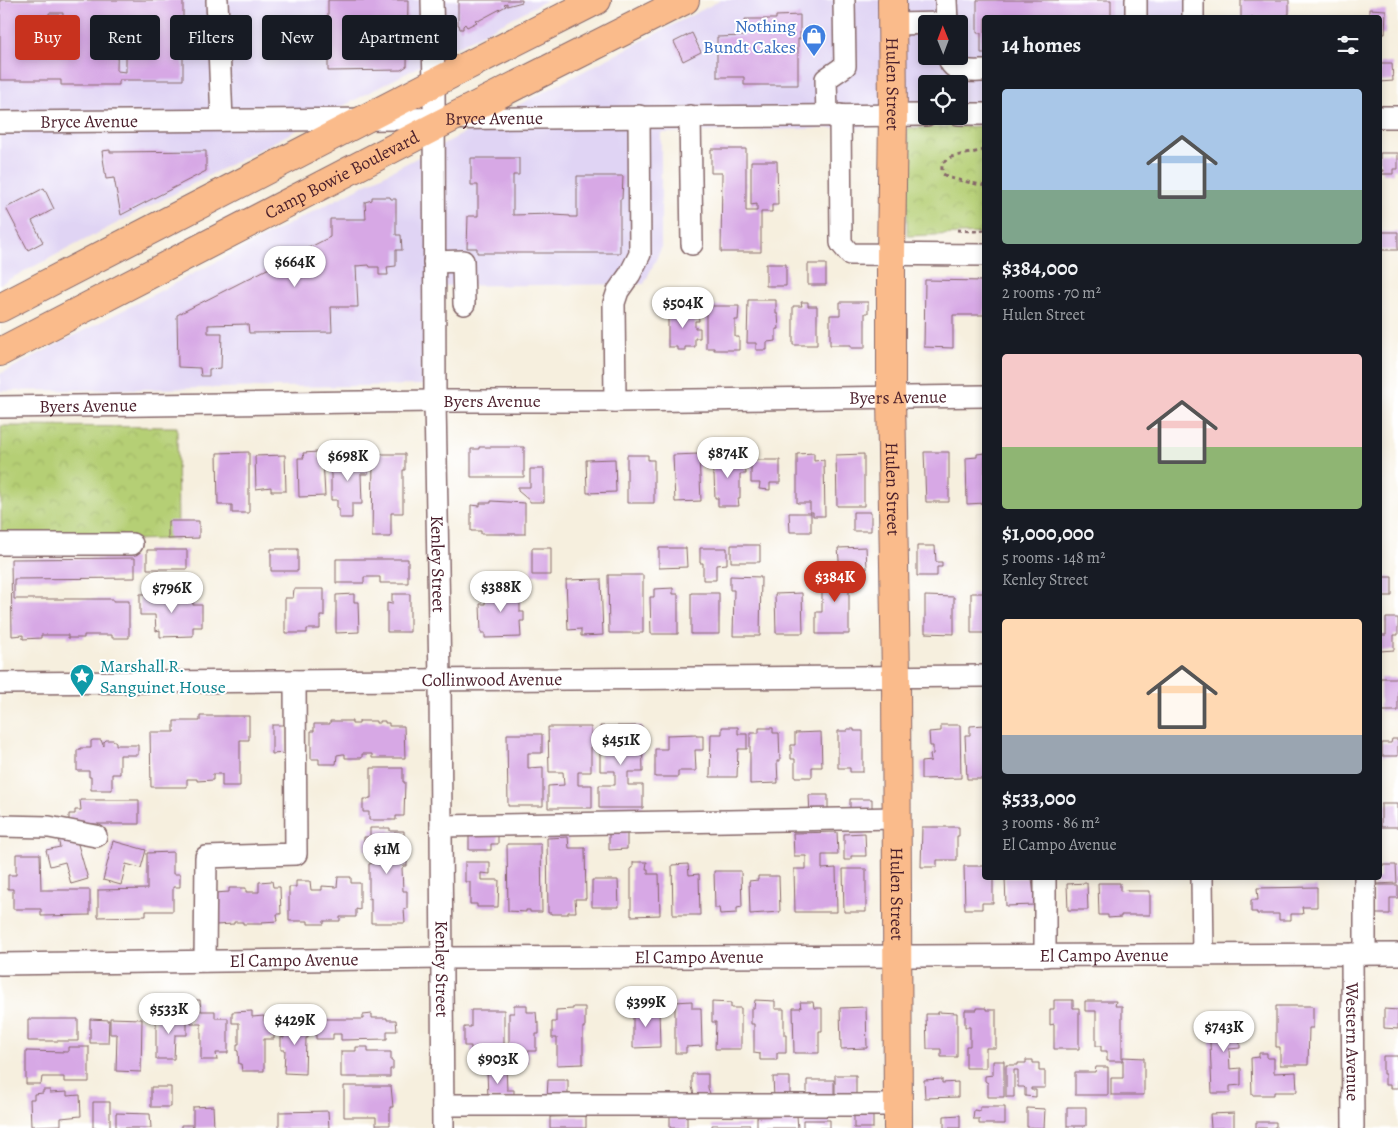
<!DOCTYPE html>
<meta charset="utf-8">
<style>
body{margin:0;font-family:Alegreya,serif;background:#242831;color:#f1f3f6;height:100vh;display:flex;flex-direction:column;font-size:19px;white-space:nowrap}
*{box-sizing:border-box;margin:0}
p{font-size:16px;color:#9ea1a6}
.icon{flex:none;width:28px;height:28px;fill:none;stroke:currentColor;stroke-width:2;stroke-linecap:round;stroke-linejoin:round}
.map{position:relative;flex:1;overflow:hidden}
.panel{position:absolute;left:982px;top:15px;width:400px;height:865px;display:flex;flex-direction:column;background:#171b24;border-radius:5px;box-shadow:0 2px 8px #0003}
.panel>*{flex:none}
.top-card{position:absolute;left:15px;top:15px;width:475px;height:45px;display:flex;gap:10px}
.needle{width:32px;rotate:359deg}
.controls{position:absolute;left:918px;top:15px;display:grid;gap:10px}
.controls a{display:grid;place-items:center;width:50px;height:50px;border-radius:5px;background:#171b24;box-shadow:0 2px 8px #0003;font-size:25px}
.price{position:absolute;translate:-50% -42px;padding:0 11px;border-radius:18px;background:#fff;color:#222;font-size:16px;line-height:32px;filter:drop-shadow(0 1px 2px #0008)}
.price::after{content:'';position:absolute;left:50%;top:30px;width:15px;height:11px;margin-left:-8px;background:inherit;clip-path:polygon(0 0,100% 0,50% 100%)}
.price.current{background:#c8321e;color:#fff}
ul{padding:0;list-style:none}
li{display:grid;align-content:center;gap:10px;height:265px;padding:0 20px}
li span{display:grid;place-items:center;height:155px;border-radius:5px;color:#555}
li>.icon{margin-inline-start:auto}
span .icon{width:90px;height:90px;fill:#fffc;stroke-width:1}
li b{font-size:21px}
h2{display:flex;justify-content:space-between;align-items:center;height:60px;padding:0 20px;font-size:21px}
.tag{padding:0 18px;border-radius:5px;background:#171b24;box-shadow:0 2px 8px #0003;font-size:18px;line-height:45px}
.tag.current{background:#c8321e;color:#fff}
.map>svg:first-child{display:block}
.built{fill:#e0d4f4;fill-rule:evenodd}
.park{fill:url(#park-crowns);stroke:#807750}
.building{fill:#d7a8e5;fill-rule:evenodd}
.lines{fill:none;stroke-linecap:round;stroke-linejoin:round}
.minor-casing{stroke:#86686a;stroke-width:24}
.major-casing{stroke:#86686a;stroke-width:30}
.path{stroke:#86686a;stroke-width:3;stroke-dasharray:4 4;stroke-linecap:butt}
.minor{stroke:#fff;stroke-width:21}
.major{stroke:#fabb8b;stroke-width:28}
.labels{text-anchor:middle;stroke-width:4;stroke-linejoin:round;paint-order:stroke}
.shop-label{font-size:18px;fill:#366cbe;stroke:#fff;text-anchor:end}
.street-label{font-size:18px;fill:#4a1f2b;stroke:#fff}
.culture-label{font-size:18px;fill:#0d838f;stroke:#fff;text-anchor:start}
</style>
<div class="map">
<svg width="1398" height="1128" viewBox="0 0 1398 1128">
<defs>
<pattern id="park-crowns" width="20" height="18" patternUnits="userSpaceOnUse" patternTransform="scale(1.25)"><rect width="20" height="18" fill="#b5cf74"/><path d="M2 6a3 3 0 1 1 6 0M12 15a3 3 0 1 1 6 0" fill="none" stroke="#9db165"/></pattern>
</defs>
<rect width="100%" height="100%" fill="#fff"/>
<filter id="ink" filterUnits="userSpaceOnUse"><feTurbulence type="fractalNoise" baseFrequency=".02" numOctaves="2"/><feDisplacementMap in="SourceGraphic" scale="10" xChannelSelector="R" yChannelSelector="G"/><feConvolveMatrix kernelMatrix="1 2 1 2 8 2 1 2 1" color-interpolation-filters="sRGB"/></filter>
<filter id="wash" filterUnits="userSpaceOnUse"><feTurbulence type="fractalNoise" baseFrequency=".0096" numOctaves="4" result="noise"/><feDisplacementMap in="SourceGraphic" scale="20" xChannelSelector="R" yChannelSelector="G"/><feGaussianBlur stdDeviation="1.12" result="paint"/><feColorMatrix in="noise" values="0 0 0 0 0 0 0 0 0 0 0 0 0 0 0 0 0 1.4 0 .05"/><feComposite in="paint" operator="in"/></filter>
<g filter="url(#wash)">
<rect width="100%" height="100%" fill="#f6efde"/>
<path class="built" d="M0,0H547L0,284Z
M721,0H1194V17L985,18V124L661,133V249L644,284L427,286L423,385L0,391V374ZM926,24H959V56H926ZM926,84H959V116H926Z"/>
<path class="park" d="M985,126V233L907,236V128Z
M1,426L177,427L178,539L1,542Z"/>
<g id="blocks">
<path class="building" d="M0,0H183V80H119V85H61V80H0ZM49,13H63L62,55H49ZM118,21L131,22V37H136V46H126V72L117,71Z
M328,0H408L407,66L401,70L328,71Z
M458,0H522V2L507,6V3L504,4L506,6L478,21L477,19L475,20L477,22L467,27L465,24L463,26V29H460L459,25H458Z
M977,0H1111V18H985V53H981V33H977Z
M1241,0H1289V14L1287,15V18H1241Z
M1369,9L1386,10L1385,34H1380V18H1369Z
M800,15V39H798V85H744V77H717V37L745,36V19H776V16Z
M692,33L701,52L683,61L674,42Z
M1380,63H1392L1393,81L1380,82Z
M711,149H746V211H757V204L751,205V161H777L778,205H772V212H761V252H721L722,173H711Z
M110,150V152L206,151V171L121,215L114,178L106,179L102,151Z
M1380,153H1398V169H1393V174H1382L1383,170H1380Z
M471,158H519V175H513V215L554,214V215L570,216V217H577V176H623L622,199H620V253H477V248H467L468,216H478V185H471Z
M44,188L54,209L32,221L43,242L28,250L6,208Z
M372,197H390L391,199H396V235H401L402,250H396V266L387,267L388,275H379V267H370L369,265L356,266L358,307H331L332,332L249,333L248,324L208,325V333H222L221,368L209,369V376H201L200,368L178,367L177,315L330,237V219H366L365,202L372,200Z
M1380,232H1398V250H1380Z
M766,264H786V286H766Z
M808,264H826V285H808Z
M925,280L985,281V315H953V348L924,347Z
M748,300H776V314H778L779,329H776V341L767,342V350H756V343H747Z
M801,302H808V306H817V345H793V306H802Z
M840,302H868V313H865V348H851V345H830V315H840Z
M706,306H739L738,320H735V337H739V350H714V348H706Z
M668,310H698L699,321H695V328H700V338H695V347H685V350H677V347H668Z
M479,447H524V477H471V449H479Z
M249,452V513H232V505H218L217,453Z
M318,452L319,458H323L325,496L299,497L298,458H304L303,453Z
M924,452H949V502H926Z
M814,453V461L824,460L825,516H813V512H810V503H797V454Z
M985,453V503L967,504L966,458L977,457V454Z
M380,454H405V470H403V513H391V537H372L373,459H380Z
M699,454L701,501L675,502L673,455Z
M720,454H740V461H745L746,474H740V498H738L739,506H718V498H715L714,475H713L712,461L720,460Z
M864,454V506H837L836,455Z
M285,455L286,491H271V487L256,489L255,456Z
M346,455H367L368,474H361L362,504H352V518H339V508H337V500H331V459L346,458Z
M627,455H648V460H654V503H627Z
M615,459L616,492L587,493L586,460Z
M751,460H780V483H770V490L759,489L760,483H751Z
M530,469H544V502H530V501L518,491V487H530Z
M491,501L525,503V534H481V531H471V505L480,506V503H491Z
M853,512H871V531H853Z
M789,513H811V532H790Z
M168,521H199V538L168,539Z
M731,545H760V562H731Z
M917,546H935L936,562H942V567H937V576H917Z
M866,547L867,569L840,571L838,548Z
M532,548H551V575H532Z
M659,548H686L687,567L659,568Z
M700,548H727V564L716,565V580H703V563H700Z
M271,549H298V571H271Z
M147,550H187V569H147Z
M135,558V578L14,579V599H113V601H129V638H112V635H84V638H68V635H41V638L23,639V635L12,636L11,559Z
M336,559H408V583H380V577H364V583H336Z
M820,573H854V591H849V634H816V612H822V591H820Z
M608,575H643V633H609Z
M730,576L761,577L760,636H733L734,590H730Z
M1380,577H1392V596H1380Z
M601,579L603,635L581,636V629L568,630L566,580Z
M486,584H504V590H507V594H520V612H524V621H520L521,637L485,638V633H481L480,604H485Z
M673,588V594H678V634H651L650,597H654V589Z
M294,589H324V616H320V629H307V633H285V598H293Z
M172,593V599L193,598V605H202V627H193V636L160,637V630L156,631L155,615H140V594Z
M691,593H719V634H691Z
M802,593L803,633H776L775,594Z
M971,593H985V633H971Z
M354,594V602H358L359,632L336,633V595Z
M392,594H410V632H387V603L392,604Z
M925,596L954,597V634L925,633Z
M1386,618H1398V635H1394V650L1380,651V635H1386Z
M1380,678H1398V711H1380Z
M200,716H249V740H240V786H222V774H213V780L197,781V779H187V787H151L150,732H174V721H200Z
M330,721H352V724H359V721H376V723H380V721H385V723H389V726H404L405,758H372V754H362V758H345V754H343L337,755L336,764H319V759H311V731H314V724H330Z
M272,725H285V753L272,754Z
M941,725H960L961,778L921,779V762L931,761L930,755L933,754V746H930L929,732L941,731Z
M985,725V779H967L965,735H970V726Z
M600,726H642L643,772H628V785H643V808H599V785H615V771H600Z
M548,727H591V772H578V785H592V808H548V786L564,785L563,772H549Z
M722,727H738V734H747V749H738L737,777H710L711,734H722Z
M759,728H773V733H779L780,761H777L778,783L750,784V733H759Z
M847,729H854V731H863V772H850V768H838V731H847Z
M821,732L822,767H812V777H795V759H791V745H795V733Z
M507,734H542V753H528V768L543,767V806H508Z
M696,734V736H703V750H695L696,771H678V777H655V749H667V735Z
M1392,739H1398V756H1382V743H1391Z
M93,740H101L103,745L104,746V742L106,740H113L116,742V745H138V755H120V774H112V790H91V777H89V771H77V750H80V748H91V741Z
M371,768H403V782H405L404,816H396V820H369V812H363V799H369V798H371Z
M809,795H828V815H810Z
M850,799H872V815H850Z
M80,800H139V824H75L74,821H69V814H75V810H81Z
M1381,804H1398V827H1381Z
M922,827H959V836H957V860H937V867H921Z
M370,828H390V831H404V847H407V866H404V867L402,868L403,891H407V909H404L405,923H371V898L369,899V864L373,863V850H364V837H370Z
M609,828H627V849L609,850Z
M837,832L838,855H822V869L836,868L837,912H795L794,869H806V856H794L793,833Z
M469,833H498V844H491V850H469Z
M865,833L866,856H851V860H844V834Z
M75,834L88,879L71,884L65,862L50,866L46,850L60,847L58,839Z
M568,837L569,848H585L586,899H575L576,912H568V914H551V913H548L547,838Z
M113,841L146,850L141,868L126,864L121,885L103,880Z
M507,844H541L542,912H530V910H526V912L508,911Z
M173,852V874H180V887H173V911H146V916L98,917V890L147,889V853Z
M16,854H40L41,890H90V915L41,916V909H13V889H8V875H16Z
M465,862H490V874L481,873V880H499L498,907H477V904H470V882H465Z
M633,862H647L646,869H648V874H659L660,915L631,916V868H633Z
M688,864L689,875L699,874L700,915H673L672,865Z
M1380,865H1396L1397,883L1376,884V878H1380Z
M964,866H985V878H993V903H982V909H965Z
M843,869H866V912H844Z
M714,871H741L742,907L737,908V913L720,914L719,908H715Z
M758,876H779L780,912L750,914L749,881L758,880Z
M338,877H351V883H360V910L356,909V917H340V921H324V924H308V921H289V887H296V881H310L311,890H322V886L337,887Z
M1005,878H1032L1035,905L1006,906Z
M592,880H618L619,907H592Z
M272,881L273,887H280L281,914H277L278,921L262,922V924H243V922H234V924L215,925L214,893L229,892V888H246V892H259V882Z
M1087,883L1088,910H1068L1067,884Z
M1098,883H1120V891L1127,890V891H1150V915H1121V917L1108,918V915H1099Z
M1374,885H1398V898H1390V914H1374Z
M1317,887V907H1302L1303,914H1291V920H1279V914H1257V912H1251V900H1258L1257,888Z
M194,1000H200L201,1011H215V1018H228V1053H216L217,1060H201V1024H191V1011H194Z
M755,1000L775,1001V1009H784V1035H786V1053H777V1060H760V1054L754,1053V1024H751V1008H754Z
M1054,1000H1073V1008H1079V1049H1054V1024L1050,1025V1009H1054Z
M692,1001V1008H701L702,1046L686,1047V1053H675V1002Z
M1085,1001H1116L1115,1006H1122V1061H1107V1051H1101V1046H1096V1011H1085Z
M712,1002L731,1003V1008H741V1049H715L716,1022H712Z
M800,1002H813L814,1008H822V1031H819V1053H794L793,1008H801Z
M514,1005H527V1012H536L537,1023H539V1034H536V1051H528V1063H519L518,1051L509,1052V1013H514Z
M652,1005V1010H659L660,1047L633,1048V1016H637V1010L641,1009V1006Z
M1276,1006H1313V1028H1309L1308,1065H1280V1047H1276Z
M573,1007H585V1027H583V1064L557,1065V1038H552V1022H556V1010L573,1009Z
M866,1007L867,1048L841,1049L840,1008Z
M977,1008H986V1010H996V1048H986V1068H966V1046H970V1027H965V1010H977Z
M1384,1009L1398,1010V1029L1384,1028Z
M471,1010H504V1052H471V1046H464V1027H471Z
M252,1011V1017L264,1016V1021H274V1039H264V1071H242L241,1064H239L238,1051H237V1044H239V1023H232V1012Z
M938,1012L957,1013V1057H941V1049H927L926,1014H938Z
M372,1014V1018H387V1020H396L397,1031H387V1039L341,1040V1034H333V1039H316V1019H363V1015Z
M165,1015L172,1016V1017H187V1035H175L174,1059H156V1019H165Z
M1209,1017H1239L1240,1048L1229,1049L1230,1069L1241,1068V1085L1230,1086V1093H1212Z
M110,1018L142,1019L141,1072L116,1071L117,1034H110Z
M28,1019H78V1041H28Z
M90,1019L109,1020L108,1043H90Z
M284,1019H305L304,1029H308V1038H306L305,1074L284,1073L285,1050H281V1037L284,1038Z
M68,1047H89V1082H64V1077H42L41,1084H26V1051L68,1052Z
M356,1047H368V1052H391V1061H393V1069H390V1077H341V1051H356Z
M1259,1053H1267V1058H1274V1073L1296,1072L1297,1092H1274V1095H1252L1251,1058L1259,1057Z
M1383,1056H1398V1088H1390V1085H1385V1074H1383Z
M1123,1057L1144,1058V1095H1111V1078H1123Z
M1026,1060H1033V1063H1039V1071H1045V1088H1031V1090H1036V1097L1025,1096V1088L1024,1087H1018V1070H1014V1097H1006V1065H1018V1063H1026Z
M993,1061H1004V1097H988V1083L985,1081V1076L993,1075Z
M1096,1067H1108V1095H1075V1072H1095Z
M506,1068L507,1090H514V1099H488L487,1069Z
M692,1074H708V1088L711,1096L695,1098L692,1087Z
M835,1075H856V1097H835Z
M773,1077H790V1098H774Z
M942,1079V1083L958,1082V1097L925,1098L924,1080Z
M548,1080H568V1099H547Z
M807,1080H834V1097H807Z
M344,1086H391L393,1107H390V1125H376V1117H344Z
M151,1087H171V1107H151Z
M43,1090H50V1093L67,1092V1096L80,1095L81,1116L61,1118V1125L31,1126L30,1099H34V1094L43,1093Z
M93,1102H110V1128H93Z
M213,1106L214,1127L193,1128V1107Z
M980,1107H1005V1124H979V1119H973L974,1110L980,1111Z
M1067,1107H1086V1126H1067Z
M854,1108H873V1128H854Z
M1027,1108L1045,1109L1044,1128L1027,1127Z
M670,1110H687V1128H670Z
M328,1111L329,1128H279V1112Z
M116,1113L150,1114L151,1128H116Z
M1234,1113V1128H1211L1210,1114Z
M960,1115V1128H944V1116Z
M586,1116V1128H550V1117Z
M797,1116L798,1128H757V1117Z
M803,1120H830V1128H803Z
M1256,1122H1276V1127H1274V1128H1256Z
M181,1125H192V1128H181Z
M712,1125H750V1128H712Z"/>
</g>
</g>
<g filter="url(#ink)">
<use href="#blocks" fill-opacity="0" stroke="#86686a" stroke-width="1"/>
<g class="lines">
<defs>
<g id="minor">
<path d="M217,0L222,120"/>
<path id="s1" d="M432,0L434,83L435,401L440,680L443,1128"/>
<path d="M1193,0V18"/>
<path d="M1136,18V0"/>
<path d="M892,24L947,23L946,0"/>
<path d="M949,56C950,74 973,71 985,71"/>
<path d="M959,114H985"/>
<path d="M827,115L826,79L845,66L844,0"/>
<path d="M840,115L841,243L850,254L985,255"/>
<path d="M690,116L692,244"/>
<path d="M1380,117H1398"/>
<path id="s2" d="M0,122L926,115"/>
<path d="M434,262L463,261L464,304"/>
<path d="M615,401L614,303L618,291L630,274L640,254L639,116"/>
<path id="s3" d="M0,407L435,401H615L985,396"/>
<path d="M0,544H132"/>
<path id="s4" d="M0,683L985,676"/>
<path d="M0,826L49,827L96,836"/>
<path d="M441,826L897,818"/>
<path d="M1045,878V956"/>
<path d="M1202,878L1203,955"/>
<path d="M1365,878V954"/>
<path id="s5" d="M1352,954L1353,1128"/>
<path d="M205,961L206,857L296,854L295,681"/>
<path id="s6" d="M0,964L442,958L1398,954"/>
<path d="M443,1105H898"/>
</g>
<g id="major">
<path id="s7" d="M892,0L893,115L891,254V397L896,676L898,1128"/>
<path d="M0,308L463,68L597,0"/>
<path id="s8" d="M0,352L434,127L685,0"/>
</g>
</defs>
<use href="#minor" class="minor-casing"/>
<use href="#major" class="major-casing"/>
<path class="path" d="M985,150L951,157C943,161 940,166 943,174L950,178L985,186
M957,230L975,231L985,230"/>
<use href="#minor" class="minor"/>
<use href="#major" class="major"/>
</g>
</g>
<defs>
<symbol id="shop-pin" viewBox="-11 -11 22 30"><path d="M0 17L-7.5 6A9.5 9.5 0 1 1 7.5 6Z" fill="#3f7fe0" stroke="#fff"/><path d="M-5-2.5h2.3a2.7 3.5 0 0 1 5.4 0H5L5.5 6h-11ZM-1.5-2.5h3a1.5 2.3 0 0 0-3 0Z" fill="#fff"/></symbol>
<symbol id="sight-pin" viewBox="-11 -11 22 30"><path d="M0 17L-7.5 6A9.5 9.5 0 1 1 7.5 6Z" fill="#0f9aa8" stroke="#fff"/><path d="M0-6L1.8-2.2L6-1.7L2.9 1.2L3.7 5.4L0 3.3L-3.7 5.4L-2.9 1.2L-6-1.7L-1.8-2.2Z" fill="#fff"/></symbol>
</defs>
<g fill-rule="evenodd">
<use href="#shop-pin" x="800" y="22" width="28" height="38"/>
<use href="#sight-pin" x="68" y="662" width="28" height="38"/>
</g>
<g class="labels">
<g class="shop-label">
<text x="796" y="32">Nothing<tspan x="796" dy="21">Bundt Cakes</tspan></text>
</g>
<g class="street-label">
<text dy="6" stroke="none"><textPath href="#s7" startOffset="84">Hulen Street</textPath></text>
<text dy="6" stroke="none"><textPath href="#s2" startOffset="494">Bryce Avenue</textPath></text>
<text dy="6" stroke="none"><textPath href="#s2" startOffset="89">Bryce Avenue</textPath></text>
<text dy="6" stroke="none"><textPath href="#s8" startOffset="385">Camp Bowie Boulevard</textPath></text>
<text dy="6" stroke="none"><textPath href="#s3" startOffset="898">Byers Avenue</textPath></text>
<text dy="6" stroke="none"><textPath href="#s3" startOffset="492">Byers Avenue</textPath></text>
<text dy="6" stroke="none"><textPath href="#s3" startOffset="88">Byers Avenue</textPath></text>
<text dy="6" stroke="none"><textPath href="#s7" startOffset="489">Hulen Street</textPath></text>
<text dy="6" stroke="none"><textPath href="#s1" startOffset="564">Kenley Street</textPath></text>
<text dy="6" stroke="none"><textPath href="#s4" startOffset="492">Collinwood Avenue</textPath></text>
<text dy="6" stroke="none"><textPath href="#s7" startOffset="894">Hulen Street</textPath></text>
<text dy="6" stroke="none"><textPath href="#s6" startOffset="1104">El Campo Avenue</textPath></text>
<text dy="6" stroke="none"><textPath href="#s6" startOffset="699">El Campo Avenue</textPath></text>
<text dy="6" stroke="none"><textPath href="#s6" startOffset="294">El Campo Avenue</textPath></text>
<text dy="6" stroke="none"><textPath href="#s1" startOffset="969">Kenley Street</textPath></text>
<text dy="6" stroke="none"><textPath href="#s5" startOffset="88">Western Avenue</textPath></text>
</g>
<g class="culture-label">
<text x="100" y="672">Marshall R.<tspan x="100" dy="21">Sanguinet House</tspan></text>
</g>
</g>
</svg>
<div class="controls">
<a><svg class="needle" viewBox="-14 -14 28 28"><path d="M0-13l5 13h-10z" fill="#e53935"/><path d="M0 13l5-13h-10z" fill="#9ea1a6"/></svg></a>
<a><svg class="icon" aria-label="locate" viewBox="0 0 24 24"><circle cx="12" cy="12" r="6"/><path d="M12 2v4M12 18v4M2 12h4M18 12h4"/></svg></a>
</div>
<b class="price" style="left:295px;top:288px">$664K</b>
<b class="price" style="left:683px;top:329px">$504K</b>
<b class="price" style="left:728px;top:479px">$874K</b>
<b class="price" style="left:348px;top:482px">$698K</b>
<b class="price current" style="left:835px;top:603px">$384K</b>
<b class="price" style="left:501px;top:613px">$388K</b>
<b class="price" style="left:172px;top:614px">$796K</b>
<b class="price" style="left:621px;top:766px">$451K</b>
<b class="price" style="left:387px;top:875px">$1M</b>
<b class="price" style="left:646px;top:1028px">$399K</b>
<b class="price" style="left:169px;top:1035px">$533K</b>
<b class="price" style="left:295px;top:1046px">$429K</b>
<b class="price" style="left:1224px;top:1053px">$743K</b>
<b class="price" style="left:498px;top:1085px">$903K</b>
<div class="top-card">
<a class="tag current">Buy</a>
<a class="tag">Rent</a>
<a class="tag">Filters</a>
<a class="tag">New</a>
<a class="tag">Apartment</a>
</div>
<section class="panel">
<h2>14 homes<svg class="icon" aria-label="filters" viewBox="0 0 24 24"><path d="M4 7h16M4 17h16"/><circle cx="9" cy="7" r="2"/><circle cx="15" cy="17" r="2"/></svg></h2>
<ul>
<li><span style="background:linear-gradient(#a9c7e8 65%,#7fa58c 0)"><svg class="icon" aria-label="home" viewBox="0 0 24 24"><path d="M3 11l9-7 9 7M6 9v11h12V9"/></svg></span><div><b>$384,000</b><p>2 rooms · 70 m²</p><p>Hulen Street</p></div></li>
<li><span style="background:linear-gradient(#f6c9c9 60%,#8fb573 0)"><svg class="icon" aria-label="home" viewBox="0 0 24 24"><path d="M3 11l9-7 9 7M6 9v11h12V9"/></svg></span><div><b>$1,000,000</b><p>5 rooms · 148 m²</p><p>Kenley Street</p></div></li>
<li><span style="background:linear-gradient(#ffd9b3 75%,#9aa5b1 0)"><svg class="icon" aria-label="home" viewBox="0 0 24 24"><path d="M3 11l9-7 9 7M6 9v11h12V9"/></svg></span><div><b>$533,000</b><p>3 rooms · 86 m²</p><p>El Campo Avenue</p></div></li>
</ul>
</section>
</div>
